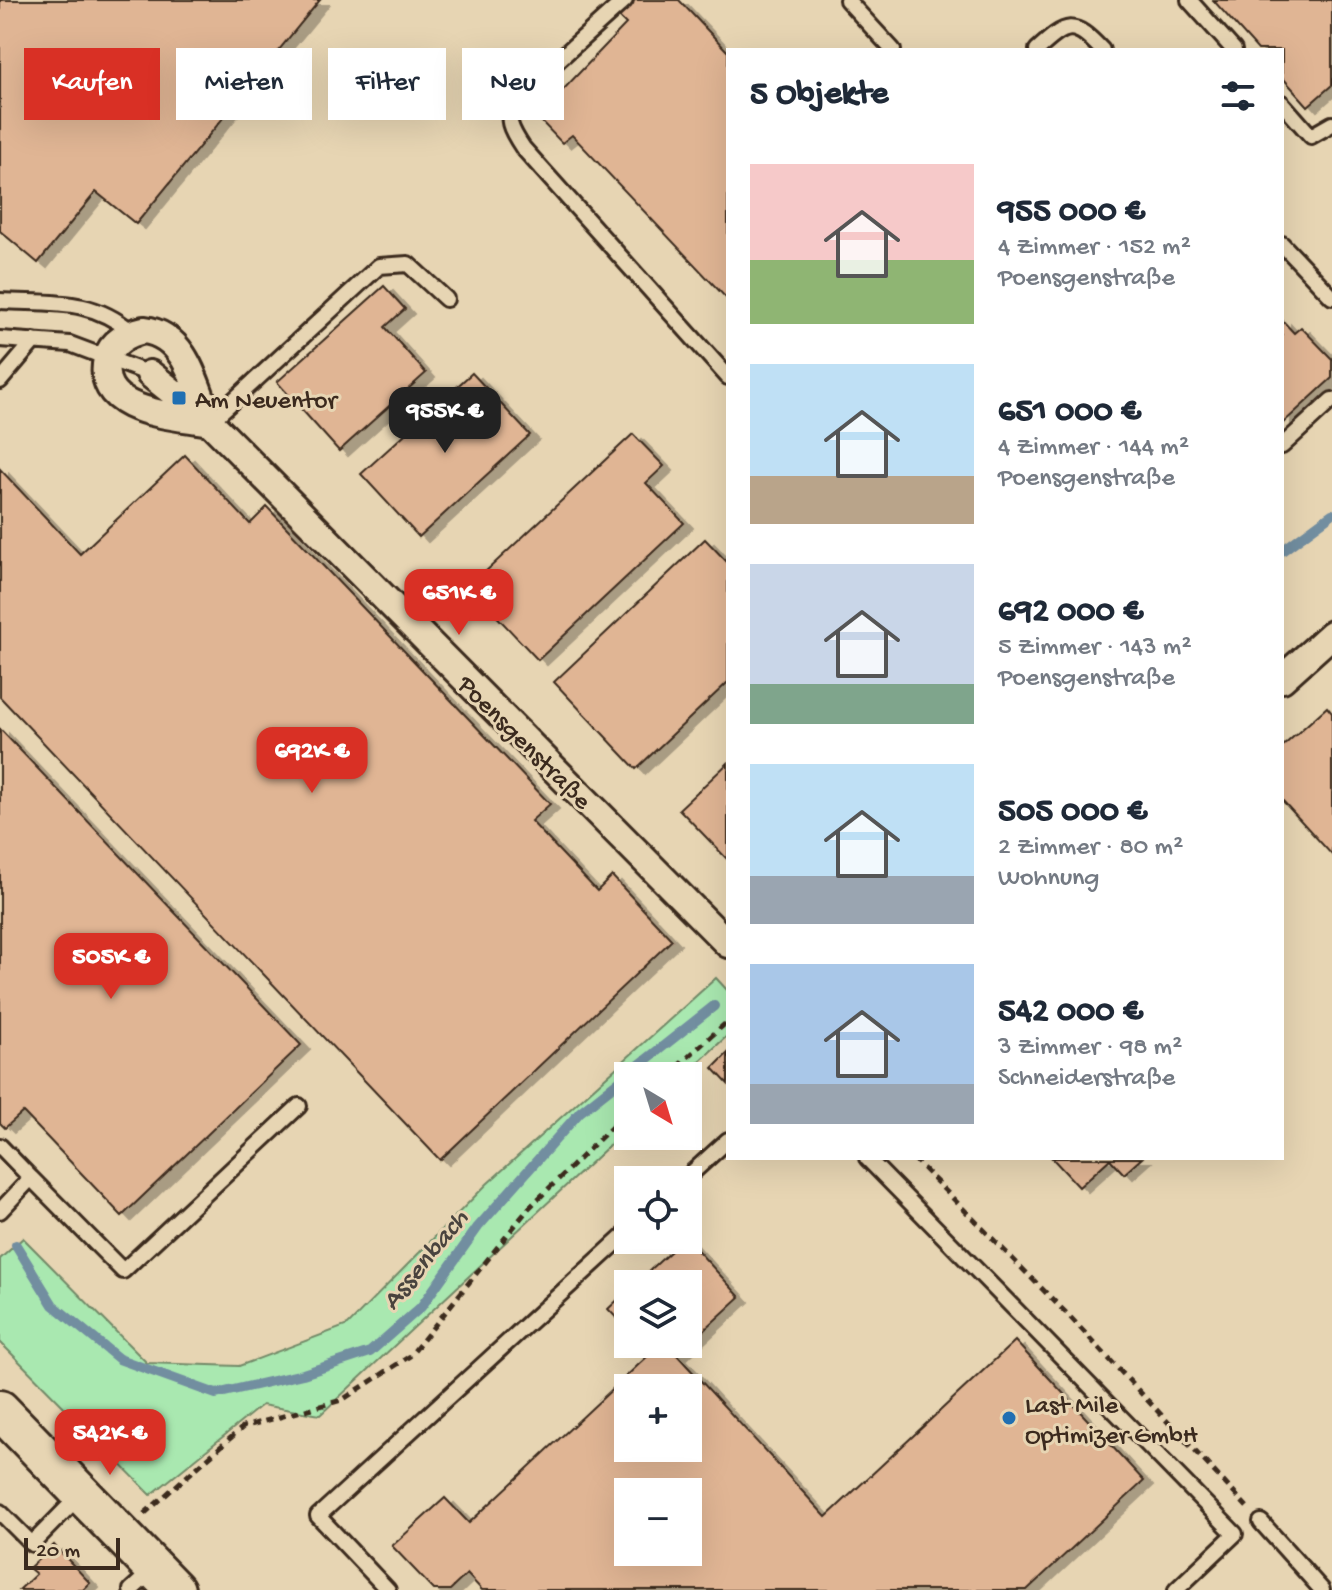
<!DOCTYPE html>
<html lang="de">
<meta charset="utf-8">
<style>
body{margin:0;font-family:"Gochi Hand",sans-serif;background:#f6f6f7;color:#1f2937;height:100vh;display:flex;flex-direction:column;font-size:30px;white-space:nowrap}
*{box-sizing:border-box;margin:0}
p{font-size:26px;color:#747a83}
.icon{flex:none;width:44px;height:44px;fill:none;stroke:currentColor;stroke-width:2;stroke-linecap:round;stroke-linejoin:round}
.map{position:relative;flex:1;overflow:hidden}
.sheet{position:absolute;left:726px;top:48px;width:558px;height:1112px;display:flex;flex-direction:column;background:#fff;border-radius:0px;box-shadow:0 8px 32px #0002}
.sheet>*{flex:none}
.top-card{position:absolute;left:24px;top:48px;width:582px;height:72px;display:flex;gap:16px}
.needle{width:52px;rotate:142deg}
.tools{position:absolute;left:614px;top:1062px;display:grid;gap:16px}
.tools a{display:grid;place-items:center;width:88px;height:88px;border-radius:0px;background:#fff;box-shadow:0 8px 32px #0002;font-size:40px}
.scale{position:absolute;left:24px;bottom:20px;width:96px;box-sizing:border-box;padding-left:8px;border:4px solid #3b2a1e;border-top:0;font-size:22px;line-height:28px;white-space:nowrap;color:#3b2a1e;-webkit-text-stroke:6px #e7d5b3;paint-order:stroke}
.price{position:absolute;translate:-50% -68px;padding:0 18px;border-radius:16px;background:#d93025;color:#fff;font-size:26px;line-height:52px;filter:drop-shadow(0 2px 4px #0008)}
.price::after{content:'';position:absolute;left:50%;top:48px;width:24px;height:18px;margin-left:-12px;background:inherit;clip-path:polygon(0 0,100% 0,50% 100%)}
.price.active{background:#222;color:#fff}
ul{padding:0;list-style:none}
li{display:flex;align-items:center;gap:24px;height:200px;padding:0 24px}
li span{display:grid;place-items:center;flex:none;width:224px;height:160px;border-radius:0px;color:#555}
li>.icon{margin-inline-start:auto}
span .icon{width:96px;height:96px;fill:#fffc;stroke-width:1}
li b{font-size:34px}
h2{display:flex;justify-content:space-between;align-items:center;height:96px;padding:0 24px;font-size:34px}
.pill{padding:0 28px;border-radius:0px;background:#fff;box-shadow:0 8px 32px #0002;font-size:28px;line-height:72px}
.pill.active{background:#d93025;color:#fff}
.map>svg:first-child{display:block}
.green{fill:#a9e8b0;stroke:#728967;stroke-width:2}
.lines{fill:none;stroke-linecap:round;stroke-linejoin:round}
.stream{stroke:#728ea0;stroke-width:10}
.building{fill:#e0b594;stroke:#3b2a1e;stroke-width:2;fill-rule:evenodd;filter:url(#shadow)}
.lane-casing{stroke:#3b2a1e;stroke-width:20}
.street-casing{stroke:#3b2a1e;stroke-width:32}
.secondary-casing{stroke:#3b2a1e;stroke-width:44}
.path{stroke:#3b2a1e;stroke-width:5;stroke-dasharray:8 6;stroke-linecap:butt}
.lane{stroke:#e7d5b3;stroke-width:14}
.street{stroke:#e7d5b3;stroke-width:26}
.secondary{stroke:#e7d5b3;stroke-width:38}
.poi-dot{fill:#1f6fb2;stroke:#e7d5b3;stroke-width:3}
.labels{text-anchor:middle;stroke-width:6;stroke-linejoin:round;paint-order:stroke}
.poi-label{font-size:26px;fill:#3b2a1e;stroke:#e7d5b3;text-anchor:start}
.street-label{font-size:26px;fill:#3b2a1e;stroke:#e7d5b3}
.water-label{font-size:28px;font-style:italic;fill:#49433e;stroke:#e7d5b3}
</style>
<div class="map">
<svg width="1332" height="1590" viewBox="0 0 1332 1590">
<defs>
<filter id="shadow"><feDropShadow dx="9" dy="5" stdDeviation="0" flood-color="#0004"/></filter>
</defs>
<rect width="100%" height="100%" fill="#e7d5b3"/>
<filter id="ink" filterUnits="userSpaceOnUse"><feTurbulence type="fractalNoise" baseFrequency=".0125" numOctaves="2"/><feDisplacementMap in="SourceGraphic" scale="16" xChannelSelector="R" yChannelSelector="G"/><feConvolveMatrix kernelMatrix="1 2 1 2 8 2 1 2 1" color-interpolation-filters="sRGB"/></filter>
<g filter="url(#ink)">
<path class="green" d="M716,978L728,991V1035L684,1076H628V1128L320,1415L262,1405L151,1495L0,1342V1259L23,1238L147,1363L239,1366L348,1325L487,1184Z"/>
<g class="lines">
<path class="stream" d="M1282,551L1332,514
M16,1245L53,1305L119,1359L216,1394L303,1374L370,1352L421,1307L478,1227L580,1112L714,1006"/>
</g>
<path class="building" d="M0,0H320L136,224L96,192L38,263L0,231Z
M634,0H679L728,52V300L572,135L562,143L537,117L626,24L616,14Z
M1213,0H1332V85L1308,106L1282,77V50H1258Z
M384,286L405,309L385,327L426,373L339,451L277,382Z
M1282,320L1294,333L1301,327L1332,359V378L1282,424Z
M472,373L530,435L419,537L361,474Z
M633,434L664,466L646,483L684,523L538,660L469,587Z
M185,455L250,524L267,507L550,804L531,821L597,891L612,876L672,940L440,1160L0,697V469L80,554Z
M705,539L728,563V682L636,769L554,682Z
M1327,707L1332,713V855L1282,800V747Z
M0,729L301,1045L122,1216L23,1112L5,1128L0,1123Z
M728,763V860L679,809Z
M728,1053V1084L713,1068Z
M1052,1158H1142L1124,1174L1110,1159L1079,1187Z
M683,1240H688L740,1297L677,1355L826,1517L1015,1341L1144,1481L1027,1590H482L467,1574L450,1590H434L392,1546L445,1498L469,1523L650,1354L640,1344H688V1284H635ZM628,1388H688V1448H628ZM628,1492H688V1552H628Z
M628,1290V1330L608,1309Z
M54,1545L90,1583L83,1590H19L36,1574L29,1568Z"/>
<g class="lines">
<defs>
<path id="lane" d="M625,0L515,99C504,119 511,130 523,148L728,377
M847,0L893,50
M1189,0L1234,50
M1037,50C1067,23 1073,19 1102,50
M1282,103L1311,136L1332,124
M1282,244L1332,297
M0,301C52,304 90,297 132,332
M0,339L70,344L150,374
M0,381L34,341
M210,422L379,266L408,264L446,299
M1282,446L1332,400
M0,1146L31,1178L0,1211
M867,1158L1235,1534L1176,1590
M31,1178L123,1271L299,1106
M684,1180L728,1140
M0,1512L32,1544L79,1496
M1261,1522L1322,1590
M131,1590L154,1569
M388,1590L318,1516L628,1232"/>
<path id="street" d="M144,330C187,335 196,388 210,422C175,415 94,414 107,359C111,342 129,333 144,330Z
M150,374L210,422L728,944
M1282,679L1332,634"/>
<path id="secondary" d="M0,1410L175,1590"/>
</defs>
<use href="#lane" class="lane-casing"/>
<use href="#street" class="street-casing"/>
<use href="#secondary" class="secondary-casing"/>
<path class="path" d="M667,1076L728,1021
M913,1158L1071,1318L1247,1507
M144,1514L243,1427L342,1400L410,1356L529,1208L628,1111"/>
<use href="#lane" class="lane"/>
<use href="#street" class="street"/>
<use href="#secondary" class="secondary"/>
</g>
</g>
<g class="poi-dot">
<rect x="171" y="390" width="16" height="16" rx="4"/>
<circle cx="1009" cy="1418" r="8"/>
</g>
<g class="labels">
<g class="poi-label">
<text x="195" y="407">Am Neuentor</text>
<text x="1025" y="1412">Last Mile<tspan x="1025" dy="30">Optimizer GmbH</tspan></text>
</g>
<g class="street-label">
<text transform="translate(526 741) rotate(45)" y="9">Poensgenstraße</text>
</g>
<g class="water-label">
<text transform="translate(423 1258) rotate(-51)" y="10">Assenbach</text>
</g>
</g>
</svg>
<div class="tools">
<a><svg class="needle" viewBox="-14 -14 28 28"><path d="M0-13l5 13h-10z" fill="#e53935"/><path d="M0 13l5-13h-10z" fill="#747a83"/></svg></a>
<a><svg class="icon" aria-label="locate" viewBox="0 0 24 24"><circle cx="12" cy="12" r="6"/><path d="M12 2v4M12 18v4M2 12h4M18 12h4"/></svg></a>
<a><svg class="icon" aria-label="layers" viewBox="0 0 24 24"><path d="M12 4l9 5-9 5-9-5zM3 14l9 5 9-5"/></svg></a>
<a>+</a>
<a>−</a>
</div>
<div class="scale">20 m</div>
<b class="price active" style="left:445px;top:455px">955K €</b>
<b class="price" style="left:459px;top:637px">651K €</b>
<b class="price" style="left:312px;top:795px">692K €</b>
<b class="price" style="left:111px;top:1001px">505K €</b>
<b class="price" style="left:110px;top:1477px">542K €</b>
<div class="top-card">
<a class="pill active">Kaufen</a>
<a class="pill">Mieten</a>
<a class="pill">Filter</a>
<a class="pill">Neu</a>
</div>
<section class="sheet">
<h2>5 Objekte<svg class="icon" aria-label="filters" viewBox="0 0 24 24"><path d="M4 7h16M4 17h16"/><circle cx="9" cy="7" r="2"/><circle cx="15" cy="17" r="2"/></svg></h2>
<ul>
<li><span style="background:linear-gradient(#f6c9c9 60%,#8fb573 0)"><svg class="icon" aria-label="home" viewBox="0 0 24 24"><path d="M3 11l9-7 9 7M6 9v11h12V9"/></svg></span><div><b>955 000 €</b><p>4 Zimmer · 152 m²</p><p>Poensgenstraße</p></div></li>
<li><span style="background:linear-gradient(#bfe0f5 70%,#b9a48a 0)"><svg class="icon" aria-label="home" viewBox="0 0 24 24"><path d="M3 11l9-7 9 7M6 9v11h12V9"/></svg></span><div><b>651 000 €</b><p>4 Zimmer · 144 m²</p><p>Poensgenstraße</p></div></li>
<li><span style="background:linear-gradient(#c9d6e8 75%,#7fa58c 0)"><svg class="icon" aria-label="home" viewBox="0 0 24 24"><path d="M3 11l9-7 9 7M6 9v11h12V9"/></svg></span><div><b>692 000 €</b><p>5 Zimmer · 143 m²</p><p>Poensgenstraße</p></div></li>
<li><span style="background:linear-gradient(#bfe0f5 70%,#9aa5b1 0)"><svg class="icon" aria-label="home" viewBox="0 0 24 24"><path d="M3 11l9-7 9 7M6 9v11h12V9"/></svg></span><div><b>505 000 €</b><p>2 Zimmer · 80 m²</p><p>Wohnung</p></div></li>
<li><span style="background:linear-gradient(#a9c7e8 75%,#9aa5b1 0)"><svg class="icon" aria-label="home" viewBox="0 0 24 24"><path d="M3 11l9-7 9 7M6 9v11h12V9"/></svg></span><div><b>542 000 €</b><p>3 Zimmer · 98 m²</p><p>Schneiderstraße</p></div></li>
</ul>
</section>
</div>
